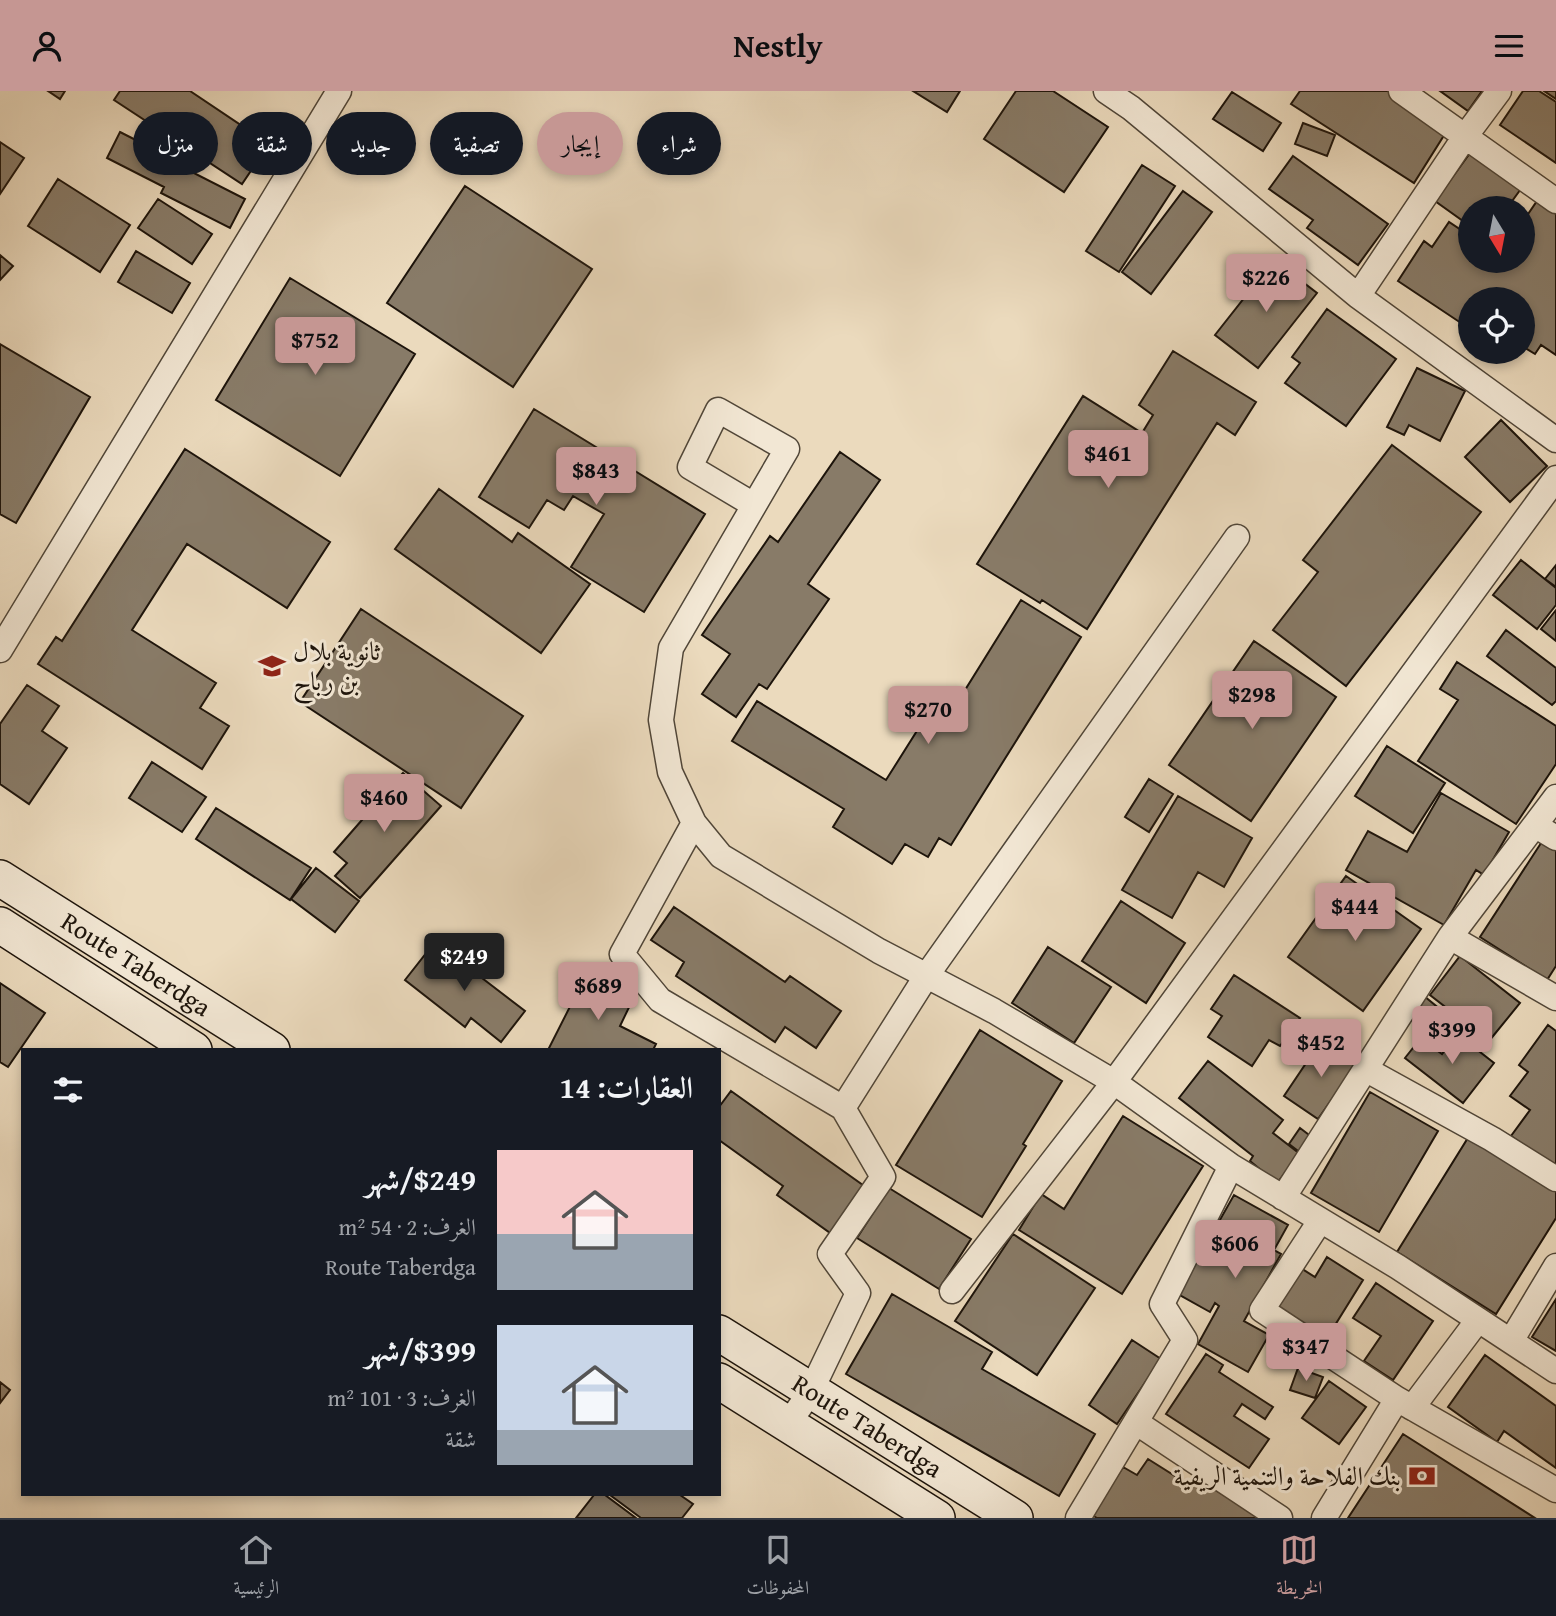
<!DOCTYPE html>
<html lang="ar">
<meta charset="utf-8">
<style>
body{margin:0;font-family:"Gentium Book Plus",Amiri,serif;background:#242831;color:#f1f3f6;direction:rtl;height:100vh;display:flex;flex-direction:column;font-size:26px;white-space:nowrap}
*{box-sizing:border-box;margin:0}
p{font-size:23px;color:#9ea1a6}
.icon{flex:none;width:38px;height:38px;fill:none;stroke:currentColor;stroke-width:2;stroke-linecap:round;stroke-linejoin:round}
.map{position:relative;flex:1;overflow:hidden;direction:ltr}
.sheet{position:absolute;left:21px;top:957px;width:700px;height:448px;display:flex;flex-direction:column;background:#171b24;border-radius:0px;box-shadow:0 4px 10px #0003;direction:rtl}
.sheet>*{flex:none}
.hud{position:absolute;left:21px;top:21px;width:700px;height:63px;direction:rtl;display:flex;gap:14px}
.needle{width:46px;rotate:170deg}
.fabs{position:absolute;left:1458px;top:105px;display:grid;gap:14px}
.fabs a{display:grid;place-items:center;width:77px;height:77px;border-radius:50%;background:#171b24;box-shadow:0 4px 10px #0003;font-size:35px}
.price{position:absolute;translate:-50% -60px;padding:0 16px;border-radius:7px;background:#c59692;color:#111;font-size:23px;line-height:46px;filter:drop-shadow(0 2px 4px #0008)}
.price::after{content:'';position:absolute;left:50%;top:42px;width:21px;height:16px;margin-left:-10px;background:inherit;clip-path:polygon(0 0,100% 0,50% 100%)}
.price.selected{background:#222;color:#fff}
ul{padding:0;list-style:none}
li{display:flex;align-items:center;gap:21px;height:175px;padding:0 28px}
li span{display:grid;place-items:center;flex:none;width:196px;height:140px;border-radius:0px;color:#555}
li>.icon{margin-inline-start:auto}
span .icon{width:84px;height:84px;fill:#fffc;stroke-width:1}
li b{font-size:30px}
h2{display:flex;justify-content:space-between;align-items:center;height:84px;padding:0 28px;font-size:30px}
.pill{padding:0 24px;border-radius:32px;background:#171b24;box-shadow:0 4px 10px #0003;font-size:24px;line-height:63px}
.pill.selected{background:#c59692;color:#111}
header{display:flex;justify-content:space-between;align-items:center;height:91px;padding:0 28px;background:#c59692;color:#111;font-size:32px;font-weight:700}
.menu{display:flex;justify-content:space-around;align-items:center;height:98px;border-top:2px solid #363941;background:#171b24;font-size:19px;color:#9ea1a6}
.menu a{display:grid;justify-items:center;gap:4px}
.menu .selected{color:#c59692}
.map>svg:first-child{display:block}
.building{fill:#887b68;stroke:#1d140b;stroke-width:2}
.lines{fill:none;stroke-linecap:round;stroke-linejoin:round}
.street-casing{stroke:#504638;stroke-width:27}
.secondary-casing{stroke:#1d140b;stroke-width:38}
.street{stroke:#f2e7d4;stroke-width:24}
.secondary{stroke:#f2e7d4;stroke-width:35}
.labels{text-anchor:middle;stroke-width:6;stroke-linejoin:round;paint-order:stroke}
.poi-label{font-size:26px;fill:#1d140b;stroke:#f2e7d4;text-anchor:start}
.street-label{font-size:26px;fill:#1d140b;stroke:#f2e7d4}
</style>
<header><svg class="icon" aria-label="menu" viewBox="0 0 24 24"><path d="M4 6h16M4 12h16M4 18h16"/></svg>Nestly<svg class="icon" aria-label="person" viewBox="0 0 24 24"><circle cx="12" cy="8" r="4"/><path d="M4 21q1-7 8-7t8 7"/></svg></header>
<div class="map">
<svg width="1556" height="1427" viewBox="0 0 1556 1427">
<rect width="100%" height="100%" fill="#ebdabd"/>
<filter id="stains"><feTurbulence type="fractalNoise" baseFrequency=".00286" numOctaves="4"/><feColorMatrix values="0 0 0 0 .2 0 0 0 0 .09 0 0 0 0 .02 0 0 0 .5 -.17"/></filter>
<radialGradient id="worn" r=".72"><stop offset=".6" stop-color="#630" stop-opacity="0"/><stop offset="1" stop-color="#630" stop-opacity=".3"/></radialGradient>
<path class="building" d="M48,0H65L60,8Z
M120,0H190L269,53L242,93L114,9Z
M913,0H960L947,21Z
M1016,0H1053L1108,36L1064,101L984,48Z
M1300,0H1389L1448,38L1414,92L1291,13Z
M1440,0H1482L1468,20Z
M1523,0H1539L1556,11V72L1500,34Z
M1544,0H1556V8Z
M1232,1L1281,32L1263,60L1213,28Z
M1303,32L1335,44L1327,65L1295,53Z
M120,41L181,72L180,75L245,108L230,137L161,102L164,96L107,67Z
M0,51L24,67L0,103Z
M1473,58L1523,95L1507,117H1470V135L1435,110Z
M1293,65L1388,133L1358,174L1307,137L1313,129L1269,98Z
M1142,74L1175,95L1119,181L1086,160Z
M58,88L130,134L100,181L28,135Z
M465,95L592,178L513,296L387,212Z
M1183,100L1212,121L1151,203L1122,181Z
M158,108L212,143L192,173L138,137Z
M1537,110L1556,123V264L1541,254L1535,263L1522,255V208H1470V238L1398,190L1424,150L1432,156L1449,131L1470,145V170H1522V132Z
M136,160L190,192L172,222L118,191Z
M0,164L13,175L0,189Z
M1274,169L1317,202L1258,277L1215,244Z
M290,187L415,263L340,385L216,309Z
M1327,218L1396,268L1346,335L1285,292L1300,272L1292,266Z
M0,253L90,306L16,432L0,423Z
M1173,260L1256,311L1235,344L1217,332L1087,538L1042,509L1040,512L977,473L1083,305L1142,342L1153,324L1139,314Z
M1417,277L1465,300L1440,350L1409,334L1404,344L1387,336Z
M534,318L705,423L644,521L571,476L604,423L573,405L564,419L547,409L529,437L479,406Z
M1501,329L1547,375L1510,411L1465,366Z
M1392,354L1481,421L1346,595L1273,539L1318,481L1303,469Z
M185,358L330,451L287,517L187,453L132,539L216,592L200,617L229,635L202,678L38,573L56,546L62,550Z
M840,361L880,389L808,493L829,508L767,598L759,593L736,626L702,603L730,563L702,544L770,445L778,451Z
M439,398L512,451L518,442L590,493L541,562L395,458Z
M1521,469L1556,497V514L1537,538L1493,504Z
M1556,474V496L1545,488Z
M1021,509L1081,546L951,754L939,747L928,766L905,753L892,773L833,736L844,718L732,650L757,610L886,689L944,597L960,607Z
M361,518L523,625L461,717L300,611Z
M1556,519V550L1541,538Z
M1506,539L1556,577V610L1552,614L1487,565Z
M1254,550L1336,606L1251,730L1169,674Z
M1457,571L1556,635V673L1516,733L1418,670L1458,609L1440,598Z
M27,594L59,615L42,640L67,657L29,713L0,693V633Z
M1387,655L1445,692L1413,742L1355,705Z
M152,671L206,706L182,741L129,707Z
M403,682L441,715L360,807L335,785L347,772L334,761Z
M1149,688L1173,703L1149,741L1125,726Z
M1441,702L1509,741L1484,784L1476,779L1444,834L1346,779L1368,740L1407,761Z
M1178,705L1252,747L1224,796L1198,781L1172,827L1122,799Z
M216,717L311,777L290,809L196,748Z
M1543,749L1556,757V875L1547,889L1480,846Z
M316,777L359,810L335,841L291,808Z
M1346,785L1421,838L1363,920L1288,866Z
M1121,810L1185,852L1146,912L1082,870Z
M674,816L785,891L790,885L841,920L816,957L785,936L775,951L676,885L684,871L651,849Z
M435,851L525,920L501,951L471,927L465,936L405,889Z
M1048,856L1111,896L1074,952L1012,912Z
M1460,865L1520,912L1489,950L1430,904Z
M586,884L633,908L620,935L656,953L653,959H548Z
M1234,884L1300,927L1280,955L1269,949L1252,975L1208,946L1222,925L1211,918Z
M0,892L45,922L8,976L0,971Z
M1424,905L1441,919L1429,935L1411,921Z
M1548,934L1556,940V1078L1511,1045L1530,1019L1510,1005L1528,981L1519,974Z
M980,939L1062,990L1023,1053L1026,1055L982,1126L896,1074Z
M1457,943L1494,972L1463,1012L1405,967L1421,947L1442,963Z
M1323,947L1358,971L1318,1028L1284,1005Z
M1208,970L1283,1029L1273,1042L1300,1063L1277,1092L1250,1070L1253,1065L1179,1007Z
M731,1000L867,1097L833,1144L777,1104L783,1095L719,1049V1016Z
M1370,1001L1438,1040L1379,1141L1311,1102Z
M1123,1025L1203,1075L1122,1203L1019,1139L1041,1103L1064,1118Z
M1300,1037L1313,1047L1302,1063L1289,1053Z
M1471,1042L1556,1095V1127L1496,1223L1397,1161Z
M889,1097L971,1148L939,1198L857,1147Z
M1234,1104L1288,1134L1274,1159L1281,1163L1244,1230L1269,1244L1248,1281L1198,1253L1219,1215L1215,1212L1210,1221L1178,1203Z
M1013,1143L1095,1197L1037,1284L955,1230Z
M1327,1166L1363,1189L1327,1247L1275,1214L1299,1176L1315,1186Z
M1376,1192L1433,1230L1393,1289L1364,1270L1381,1245L1353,1227Z
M892,1203L992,1261L982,1278L1095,1343L1059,1405L846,1283Z
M1556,1208V1260L1532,1246Z
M1132,1249L1161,1268L1117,1333L1089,1314Z
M1206,1263L1223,1274L1219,1281L1273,1316L1265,1328L1242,1313L1234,1325L1269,1348L1249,1377L1166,1323Z
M1485,1264L1556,1315V1377L1504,1340L1497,1351L1448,1316Z
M1298,1277L1323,1286L1315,1307L1290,1299Z
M1329,1290L1366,1316L1339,1353L1302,1327Z
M0,1291L10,1299L0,1312Z
M1403,1343L1535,1427H1348Z
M1148,1368L1191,1395L1196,1387L1261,1427H1097L1092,1424L1123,1376L1137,1384Z
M594,1404H605L636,1427H576Z
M610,1404H680L693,1413L682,1427H641Z"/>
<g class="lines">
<defs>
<path id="street" d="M1106,0L1131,17L1358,205L1556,349
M1401,0L1556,110
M1358,205L1464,47L1499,0
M754,414L690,376L718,319L787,358L671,557L661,629L670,681L694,732L721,765L879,860L994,920L1114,991L1231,1075L1398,1176L1556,1280
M0,559L339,0
M694,732L622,863L660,909L843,1017L927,884L1237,446
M1536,735L1556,747
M1450,846L1556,907
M1365,978L1492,1048L1556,1088
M1283,1107L1450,846L1556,706
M1320,1130L1262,1219L1397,1308L1556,1399
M952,1200L1114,991L1556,387
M1511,1250L1556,1175
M1412,1317L1478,1229
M1137,1332L1280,1427
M788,1333L811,1300L858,1202L830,1163L883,1086L843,1017
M1078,1427L1185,1249L1162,1213L1231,1075
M1324,1427L1397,1308"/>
<g id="secondary">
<path id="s1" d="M0,787L272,959"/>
<path d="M0,834L194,959"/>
<path id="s2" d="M719,1242L1015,1427"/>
<path d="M719,1290L937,1427"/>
</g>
</defs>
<use href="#street" class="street-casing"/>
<use href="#secondary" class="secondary-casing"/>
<use href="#street" class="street"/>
<use href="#secondary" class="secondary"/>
</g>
<defs>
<symbol id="school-bare" viewBox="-9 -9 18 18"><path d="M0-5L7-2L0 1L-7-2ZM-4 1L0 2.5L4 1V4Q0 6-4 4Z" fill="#8f2418" stroke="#f2e7d4" stroke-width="2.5" paint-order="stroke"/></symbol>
<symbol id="bank-bare" viewBox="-9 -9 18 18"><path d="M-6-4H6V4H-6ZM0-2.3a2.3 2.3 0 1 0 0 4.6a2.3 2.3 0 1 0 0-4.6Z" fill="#8f2418" stroke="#f2e7d4" stroke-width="2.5" paint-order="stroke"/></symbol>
</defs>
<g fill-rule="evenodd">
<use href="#school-bare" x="253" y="556" width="38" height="38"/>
<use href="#bank-bare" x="1403" y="1366" width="38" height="38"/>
</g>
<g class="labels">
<g class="poi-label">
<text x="293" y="569">ثانوية بلال<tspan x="293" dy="30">بن رباح</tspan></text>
<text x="1401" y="1394" text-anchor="end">بنك الفلاحة والتنمية الريفية</text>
</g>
<g class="street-label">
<text dy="9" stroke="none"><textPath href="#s1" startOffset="161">Route Taberdga</textPath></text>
<text dy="9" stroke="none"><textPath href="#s2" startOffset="175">Route Taberdga</textPath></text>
</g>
</g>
<rect width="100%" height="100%" filter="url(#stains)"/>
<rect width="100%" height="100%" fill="url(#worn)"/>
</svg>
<div class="fabs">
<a><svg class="needle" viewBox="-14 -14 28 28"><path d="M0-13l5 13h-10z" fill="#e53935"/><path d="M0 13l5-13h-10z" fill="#9ea1a6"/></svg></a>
<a><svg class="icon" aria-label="locate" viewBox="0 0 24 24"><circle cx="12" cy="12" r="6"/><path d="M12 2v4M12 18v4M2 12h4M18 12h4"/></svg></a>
</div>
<b class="price" style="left:1266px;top:223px">$226</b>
<b class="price" style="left:315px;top:286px">$752</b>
<b class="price" style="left:1108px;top:399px">$461</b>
<b class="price" style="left:596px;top:416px">$843</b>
<b class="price" style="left:1252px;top:640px">$298</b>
<b class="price" style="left:928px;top:655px">$270</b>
<b class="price" style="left:384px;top:743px">$460</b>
<b class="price" style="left:1355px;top:852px">$444</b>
<b class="price selected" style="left:464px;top:902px">$249</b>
<b class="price" style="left:598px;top:931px">$689</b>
<b class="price" style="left:1452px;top:975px">$399</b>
<b class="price" style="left:1321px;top:988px">$452</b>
<b class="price" style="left:1235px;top:1189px">$606</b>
<b class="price" style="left:1306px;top:1292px">$347</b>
<div class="hud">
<a class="pill">شراء</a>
<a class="pill selected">إيجار</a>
<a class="pill">تصفية</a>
<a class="pill">جديد</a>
<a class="pill">شقة</a>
<a class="pill">منزل</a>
</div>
<section class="sheet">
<h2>العقارات: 14<svg class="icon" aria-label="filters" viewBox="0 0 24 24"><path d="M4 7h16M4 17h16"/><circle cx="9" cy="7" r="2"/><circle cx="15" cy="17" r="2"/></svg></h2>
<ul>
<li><span style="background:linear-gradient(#f6c9c9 60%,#9aa5b1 0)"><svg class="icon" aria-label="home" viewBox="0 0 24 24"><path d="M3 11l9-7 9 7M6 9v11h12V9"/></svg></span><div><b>$249/شهر</b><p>الغرف: 2 · 54 m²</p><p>Route Taberdga</p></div></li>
<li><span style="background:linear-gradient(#c9d6e8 75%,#9aa5b1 0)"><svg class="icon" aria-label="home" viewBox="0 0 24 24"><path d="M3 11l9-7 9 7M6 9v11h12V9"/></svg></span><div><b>$399/شهر</b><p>الغرف: 3 · 101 m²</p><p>شقة</p></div></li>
</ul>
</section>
</div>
<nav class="menu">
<a class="selected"><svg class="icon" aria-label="map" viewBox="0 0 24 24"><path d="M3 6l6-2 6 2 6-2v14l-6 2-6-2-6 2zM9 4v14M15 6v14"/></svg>الخريطة</a>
<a><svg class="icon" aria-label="saved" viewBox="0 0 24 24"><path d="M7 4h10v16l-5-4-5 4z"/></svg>المحفوظات</a>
<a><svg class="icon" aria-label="home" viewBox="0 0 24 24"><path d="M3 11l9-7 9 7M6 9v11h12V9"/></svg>الرئيسية</a>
</nav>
